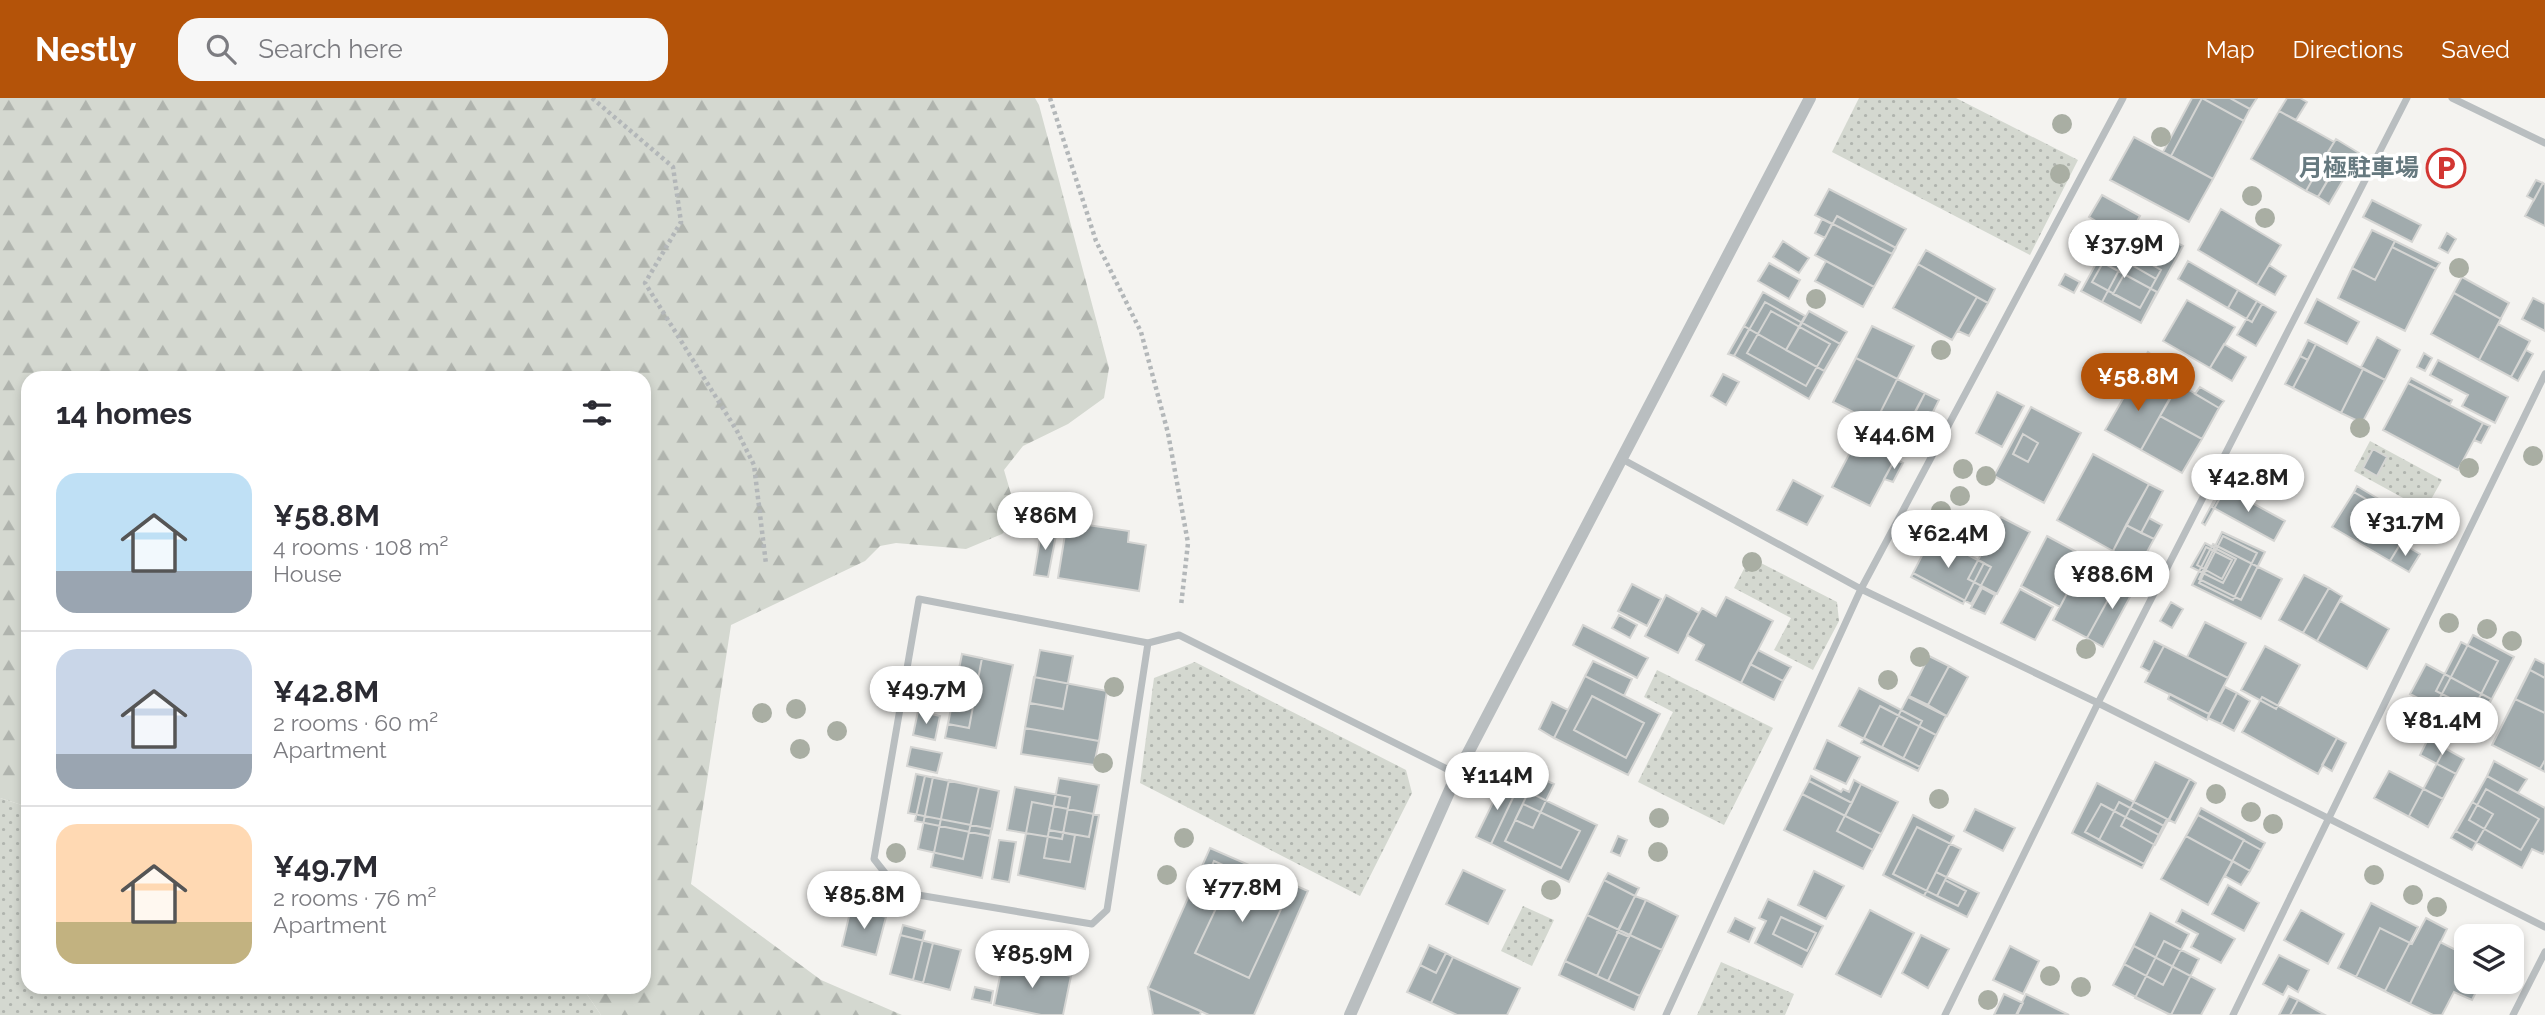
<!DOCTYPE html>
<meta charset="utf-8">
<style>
body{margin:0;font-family:Raleway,"Noto Sans JP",sans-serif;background:#f7f7f7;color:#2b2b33;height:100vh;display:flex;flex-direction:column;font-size:26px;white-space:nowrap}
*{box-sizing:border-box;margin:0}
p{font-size:23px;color:#7c7c81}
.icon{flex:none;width:38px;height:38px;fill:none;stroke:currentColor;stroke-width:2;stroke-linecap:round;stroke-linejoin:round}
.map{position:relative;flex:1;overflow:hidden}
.panel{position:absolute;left:21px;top:273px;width:630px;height:623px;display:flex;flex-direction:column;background:#fff;border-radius:21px;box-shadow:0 4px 10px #0003}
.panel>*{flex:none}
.controls{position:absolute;left:2454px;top:826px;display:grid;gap:14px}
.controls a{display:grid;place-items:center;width:70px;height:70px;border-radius:14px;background:#fff;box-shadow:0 4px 10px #0003;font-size:35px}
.price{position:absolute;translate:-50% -60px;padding:0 16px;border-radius:24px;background:#fff;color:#222;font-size:23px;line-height:46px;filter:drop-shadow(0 2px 4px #0008)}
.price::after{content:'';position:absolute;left:50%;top:42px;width:21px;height:16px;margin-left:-10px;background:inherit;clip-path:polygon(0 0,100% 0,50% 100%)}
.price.selected{background:#b45309;color:#fff}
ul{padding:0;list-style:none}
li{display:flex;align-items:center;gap:21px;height:175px;padding:0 35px}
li+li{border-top:2px solid #e1e1e2}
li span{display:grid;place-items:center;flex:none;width:196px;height:140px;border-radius:21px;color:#555}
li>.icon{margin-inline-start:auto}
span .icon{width:84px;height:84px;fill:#fffc;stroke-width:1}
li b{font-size:30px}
h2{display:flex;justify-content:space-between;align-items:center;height:84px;padding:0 35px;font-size:30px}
header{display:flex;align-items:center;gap:42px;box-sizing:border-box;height:98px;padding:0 35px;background:#b45309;color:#fff}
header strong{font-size:33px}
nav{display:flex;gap:38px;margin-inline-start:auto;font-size:24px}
.search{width:490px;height:63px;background:#f7f7f7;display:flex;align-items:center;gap:18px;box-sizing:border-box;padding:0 24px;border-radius:21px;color:#7c7c81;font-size:26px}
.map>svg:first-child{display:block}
.grass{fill:url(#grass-dots)}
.forest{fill:url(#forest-firs)}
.building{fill:#a1abad;stroke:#d5d5d3;stroke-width:2}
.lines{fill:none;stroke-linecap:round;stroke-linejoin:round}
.path{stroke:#b3b7b9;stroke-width:4.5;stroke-dasharray:3.5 3.5;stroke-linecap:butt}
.minor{stroke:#b9bec0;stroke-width:7}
.tertiary{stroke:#b9bec0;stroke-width:12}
.tree{fill:#a9aea3}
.labels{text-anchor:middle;stroke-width:7;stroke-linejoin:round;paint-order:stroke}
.poi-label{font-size:24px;font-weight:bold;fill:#66797f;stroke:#fff;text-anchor:end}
</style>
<header>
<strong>Nestly</strong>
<div class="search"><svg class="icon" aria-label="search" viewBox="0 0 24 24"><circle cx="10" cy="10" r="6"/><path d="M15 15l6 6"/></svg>Search here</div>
<nav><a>Map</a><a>Directions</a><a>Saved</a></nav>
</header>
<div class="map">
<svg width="2545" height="917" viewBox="0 0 2545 917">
<defs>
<pattern id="grass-dots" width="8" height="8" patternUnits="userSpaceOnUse" patternTransform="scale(1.75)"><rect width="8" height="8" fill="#d4d8d0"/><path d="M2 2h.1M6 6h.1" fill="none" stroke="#b0b4ae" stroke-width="1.8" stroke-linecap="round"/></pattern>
<pattern id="forest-firs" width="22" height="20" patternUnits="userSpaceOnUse" patternTransform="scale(1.75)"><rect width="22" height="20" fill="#d4d8d0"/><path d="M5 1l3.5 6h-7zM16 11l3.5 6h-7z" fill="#b0b4ae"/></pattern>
</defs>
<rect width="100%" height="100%" fill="#f4f3f0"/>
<path class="grass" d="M1859,0H1956L2078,62L2030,157L1832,54Z
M2370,343L2442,382L2425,412L2354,373Z
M1757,463L1837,504L1839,523L1813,572L1774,552L1791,520L1734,490L1746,467L1753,470Z
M1195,564L1406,672L1412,695L1360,798L1140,685L1154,580Z
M1657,572L1773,630L1724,727L1638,684L1673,614L1644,599Z
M0,700L28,709V889H582L601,917H0Z
M1523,808L1554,822L1532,868L1501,853Z
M1721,864L1794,896L1785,917H1697Z"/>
<path class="forest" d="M0,0H1035L1039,7L1109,270L1104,300L1068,326L1023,348L1004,372L1018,420L1002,436L966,451L896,445L880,448L865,463L731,527L691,786L821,882L902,917H601L582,889H644V280H28V709L0,700Z"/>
<path class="building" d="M2192,0H2230L2250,11L2213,81L2163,54Z
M2202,0L2244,23L2213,81L2171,58Z
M2230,0H2257L2250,11Z
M2287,0H2300L2307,4L2296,22L2279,13Z
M2279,13L2334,44L2306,93L2251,61Z
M2134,39L2213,81L2189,124L2110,82Z
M2336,41L2359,55L2346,77L2334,71L2340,62L2328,54Z
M2328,54L2340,62L2318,99L2306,93Z
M2334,71L2346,77L2329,106L2318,99Z
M2536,82L2543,85L2534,102L2527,98Z
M2543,85L2545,87V128L2525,118Z
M1829,91L1906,131L1892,156L1815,117Z
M2102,97L2140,118L2127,141L2089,119Z
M2372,102L2421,127L2412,144L2363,119Z
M2221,111L2281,147L2257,187L2198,152Z
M1837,118L1896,150L1874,189L1815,157Z
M1822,121L1832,126L1825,140L1815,135Z
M2143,127L2183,148L2141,225L2102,204Z
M2372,132L2395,143L2375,182L2352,170Z
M2447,135L2456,141L2448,155L2439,150Z
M1783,143L1809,160L1799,175L1773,159Z
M2395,143L2440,165L2436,171L2392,149Z
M2392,149L2436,171L2405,233L2338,200L2352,170L2375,182Z
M1926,152L1995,191L1988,205L1918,166Z
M2109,154L2156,181L2140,210L2092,184Z
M2135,157L2161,172L2140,210L2113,196Z
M2098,162L2157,194L2141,225L2081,193Z
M1826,163L1874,189L1863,209L1815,183Z
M2188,163L2238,192L2228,210L2178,181Z
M1769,165L1800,182L1789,201L1758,183Z
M1918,166L1977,199L1952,242L1893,210Z
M2269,167L2286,178L2275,197L2257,187Z
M2065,176L2080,184L2074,195L2059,187Z
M2462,179L2509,205L2479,262L2431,236Z
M2238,192L2262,206L2252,224L2228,210Z
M1763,194L1805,218L1786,252L1744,228Z
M2454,195L2501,221L2479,262L2431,236Z
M1977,199L1988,205L1969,238L1958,233Z
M2533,200L2545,206V233L2522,221Z
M2317,201L2359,224L2347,246L2305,225Z
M2187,202L2235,229L2210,270L2163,243Z
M2257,203L2276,214L2256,248L2237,237Z
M1765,204L1840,246L1809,301L1734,258Z
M1771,213L1830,246L1806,288L1747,255Z
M1809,213L1847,234L1824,273L1786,252Z
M2498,226L2530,243L2511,279L2479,262Z
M1744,228L1749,231L1734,258L1728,256Z
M1872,228L1914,248L1875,325L1833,304Z
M2377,239L2400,252L2385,282L2361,269Z
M2308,242L2316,246L2308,262L2300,258Z
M2224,246L2246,259L2232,283L2210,270Z
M2316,246L2363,271L2341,315L2293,290Z
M2526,252L2533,256L2518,283L2511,279Z
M2148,254L2156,260L2148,274L2139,268Z
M2424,255L2432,260L2425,273L2417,269Z
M2300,258L2308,262L2293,290L2285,286Z
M1856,260L1925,295L1903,339L1833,304Z
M2438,262L2508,299L2495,325L2462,308L2468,297L2430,277Z
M2363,271L2385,282L2362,325L2341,315Z
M1723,276L1739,284L1726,307L1711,298Z
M2136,278L2171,298L2141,352L2105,332Z
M2411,280L2452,302L2450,306L2408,285Z
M2408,285L2483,325L2458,372L2383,332Z
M2179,286L2219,310L2202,341L2160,318Z
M2200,289L2224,303L2219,310L2195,296Z
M1997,294L2024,308L2002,349L1976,335Z
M1925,295L1939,302L1925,330L1910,323Z
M2031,309L2081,335L2044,405L1994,378Z
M2160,318L2202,341L2182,375L2141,352Z
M1910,323L1930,334L1923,347L1904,336Z
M2483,325L2490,328L2481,345L2474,342Z
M2023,336L2038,345L2028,364L2013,356Z
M1857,341L1895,361L1870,408L1832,389Z
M2373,351L2387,359L2377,378L2363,370Z
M2093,356L2149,386L2113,453L2057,422Z
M1895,361L1903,365L1893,384L1884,381Z
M1793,382L1823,398L1807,427L1777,412Z
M2149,386L2163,393L2141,435L2126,427Z
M2357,388L2382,403L2378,408L2354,394Z
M2221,389L2225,391L2205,427L2202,425Z
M2223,389L2285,423L2274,443L2212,409Z
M2354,394L2411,428L2390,463L2332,429Z
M2382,403L2401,414L2397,420L2378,408Z
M2001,419L2030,434L1997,496L1968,481Z
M2149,420L2162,427L2154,441L2141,435Z
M1067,424L1129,433L1128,444L1146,447L1139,493L1058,480Z
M2126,427L2154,441L2140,467L2113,453Z
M1042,429L1057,432L1048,479L1034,477Z
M2222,434L2265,454L2241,502L2199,481Z
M1932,438L1984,465L1963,506L1911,479Z
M1932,438L1991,469L1971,506L1913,475Z
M2047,438L2086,459L2060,509L2021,488Z
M2223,438L2257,455L2233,502L2199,485Z
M2205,445L2236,461L2223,485L2191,469Z
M2401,445L2420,456L2409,474L2390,463Z
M2213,446L2282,481L2261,521L2192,487Z
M2206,449L2232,462L2222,481L2197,467Z
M2086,459L2121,478L2087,540L2053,522Z
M2304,477L2329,490L2303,535L2279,522Z
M2121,478L2137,486L2103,549L2087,540Z
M1632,486L1661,501L1647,528L1618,513Z
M1982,490L1995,497L1985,516L1971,510Z
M2329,490L2342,498L2317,543L2303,535Z
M2020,491L2053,509L2035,542L2001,525Z
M1666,497L1699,515L1678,555L1645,538Z
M1726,499L1773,523L1741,585L1696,562L1704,547L1687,537L1702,510L1716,518Z
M2340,503L2389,531L2367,571L2317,543Z
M2171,504L2183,511L2172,530L2160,523Z
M1619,517L1637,527L1630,540L1612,530Z
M2205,524L2246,545L2228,580L2187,559Z
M1583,527L1648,560L1637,580L1573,547Z
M2473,537L2514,559L2476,631L2435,609Z
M2154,543L2164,548L2150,574L2141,569Z
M2461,544L2498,563L2473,612L2436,593Z
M2164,548L2228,580L2209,616L2145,584Z
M2265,548L2300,567L2276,611L2241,592Z
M1040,552L1073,558L1063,611L1030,605Z
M1758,552L1791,569L1783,583L1750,566Z
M962,556L982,560L969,630L948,626Z
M962,556L1013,567L996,650L945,640Z
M1929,558L1949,568L1928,607L1909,598Z
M2535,561L2545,566V674L2492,647Z
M1593,563L1632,581L1624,598L1585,578Z
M1750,566L1783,583L1774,602L1741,585Z
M2426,566L2491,601L2476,631L2410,596Z
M1949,568L1968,579L1947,618L1928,607Z
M2530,572L2545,580V662L2540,671L2492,647Z
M1585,578L1660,616L1628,677L1554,640Z
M1034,579L1107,593L1099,643L1025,630Z
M2225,589L2237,595L2221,626L2208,620Z
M1859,590L1922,623L1903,661L1839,628Z
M2237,595L2250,603L2234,633L2221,626Z
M2170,596L2209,616L2207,622L2168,601Z
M1592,598L1644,625L1626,660L1574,632Z
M1908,599L1946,618L1920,669L1882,649Z
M2262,599L2337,640L2318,676L2242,634Z
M2515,601L2545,615V674L2492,647Z
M1552,604L1568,612L1554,640L1539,631Z
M1880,608L1936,637L1920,669L1864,640Z
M918,613L940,618L935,642L913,637Z
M1025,630L1099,643L1094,667L1021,656Z
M1864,640L1920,669L1918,673L1861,645Z
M2337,640L2346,645L2332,673L2322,667Z
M2428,641L2464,661L2456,676L2420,657Z
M1827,642L1860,659L1846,686L1814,671Z
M911,649L942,655L937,675L907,668Z
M2445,650L2464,661L2428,729L2409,718Z
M2494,663L2527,681L2518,695L2487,678Z
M2155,664L2190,681L2155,747L2121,728Z
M2389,673L2443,701L2428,729L2374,700Z
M916,676L999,693L992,731L908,715Z
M925,678L999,693L990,738L915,723Z
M1536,678L1554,686L1533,730L1515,722Z
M1811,678L1841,694L1843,691L1849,694L1854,682L1861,686L1852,705L1809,683Z
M2487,678L2545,710V752L2543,756L2532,751L2522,770L2456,733Z
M933,679L979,689L963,761L918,751Z
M1059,680L1099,687L1089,739L1049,732Z
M2190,681L2196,685L2175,725L2169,722Z
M949,682L999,693L982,780L931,769Z
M1504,682L1518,689L1491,746L1476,739Z
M1809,683L1852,705L1845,718L1802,696Z
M2097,685L2167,721L2142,770L2072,735Z
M1861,686L1898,704L1873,752L1837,733Z
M1015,689L1070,699L1062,741L1007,732Z
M1518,689L1597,727L1569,784L1491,746Z
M2486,691L2539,721L2521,752L2469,722Z
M1802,696L1881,736L1863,771L1784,732Z
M1032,704L1099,717L1085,791L1018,777Z
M2119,704L2164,728L2144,766L2099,742Z
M2472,704L2493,716L2472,752L2451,740Z
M1523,706L1580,733L1561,770L1505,743Z
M2101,706L2159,737L2144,766L2085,734Z
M2201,710L2265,745L2250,773L2186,738Z
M1975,711L2015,730L2003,753L1964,733Z
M1913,717L1954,738L1924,798L1883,777Z
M2198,717L2261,752L2250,773L2186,738Z
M2198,717L2244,742L2208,807L2161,781Z
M1917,729L1961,751L1937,798L1893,776Z
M1049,732L1075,737L1070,764L1044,760Z
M1618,738L1627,742L1620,758L1611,754Z
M999,742L1016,744L1009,784L992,781Z
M1210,750L1308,793L1254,917H1209L1148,890Z
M1214,763L1234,772L1215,812L1196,803Z
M2233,763L2250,773L2241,787L2225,778Z
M1234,772L1288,796L1249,880L1195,855Z
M1463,772L1505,792L1488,826L1446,806Z
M1814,773L1844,788L1826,821L1798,807Z
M1936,774L1979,795L1967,819L1924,798Z
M1608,775L1639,790L1635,798L1604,782Z
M1604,782L1635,798L1597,878L1565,863Z
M1945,782L1966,793L1958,808L1937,798Z
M2228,787L2259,805L2244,833L2212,816Z
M1635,798L1646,802L1629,839L1617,834Z
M1768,801L1823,828L1802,869L1755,845L1766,823L1759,820Z
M1646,802L1678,818L1640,898L1608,883Z
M2371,805L2418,829L2385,893L2338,870Z
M851,810L886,819L876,857L842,848Z
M1870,812L1914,835L1881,899L1836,876Z
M2182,812L2235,841L2221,865L2191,849L2198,836L2176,824Z
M2301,812L2344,836L2328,866L2284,842Z
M2150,815L2189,836L2163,887L2124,866Z
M1587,817L1662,852L1640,898L1565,863Z
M1781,819L1816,835L1807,853L1773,836Z
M1735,820L1755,830L1749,844L1728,834Z
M2426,820L2447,831L2410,906L2356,879L2380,830L2412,846Z
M903,827L925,833L913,882L890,876Z
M900,837L961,852L950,892L890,876Z
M1921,837L1949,851L1928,890L1902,875Z
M2164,843L2199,861L2171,917L2135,900Z
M2440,844L2466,857V884H2481L2472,902L2454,894L2442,917H2433L2410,906Z
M933,845L961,852L950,892L923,885Z
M1429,847L1446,855L1436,875L1420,867Z
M2010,848L2039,863L2023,896L1993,882Z
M2134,848L2215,891L2201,917H2170L2113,887Z
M1446,855L1453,859L1431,905L1407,894L1420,867L1436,875Z
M2279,857L2309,872L2298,894L2288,888L2283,897L2263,886Z
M1453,859L1520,890L1507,917H1457L1431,905Z
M1565,863L1640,898L1634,912L1559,877Z
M1003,864L1071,878L1063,917H1041L994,907Z
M975,889L993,893L991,905L972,901Z
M1148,890L1201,913L1200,917H1153Z
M2004,896L2023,905L2017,917H1994Z
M2026,896L2069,917H2016Z
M2289,898L2298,902L2290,917H2279Z
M2298,902L2325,917H2290Z"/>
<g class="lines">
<path class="path" d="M592,0L673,69L681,124L645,185L737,333L754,367L766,466
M1050,0L1096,143L1141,234L1168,335L1188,445L1181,508"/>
<path class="minor" d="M2452,0L2545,45
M1622,361L1861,491L2098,605L2545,829
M1148,545L1107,812L1092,826L900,794L874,761L919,501L1148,545L1179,537L1457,676
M1666,917L1861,491L2123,0
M1945,917L2098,605L2407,0
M2233,917L2545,276
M2513,917L2545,854"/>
<path class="tertiary" d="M1350,917L1457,676L1810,0"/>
</g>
<g class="tree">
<circle cx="2062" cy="26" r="10"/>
<circle cx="2161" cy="39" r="10"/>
<circle cx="2060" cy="76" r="10"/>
<circle cx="2252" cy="98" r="10"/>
<circle cx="2265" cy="120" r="10"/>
<circle cx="2080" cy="138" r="10"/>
<circle cx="2459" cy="170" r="10"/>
<circle cx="1816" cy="201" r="10"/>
<circle cx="1941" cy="252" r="10"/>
<circle cx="2360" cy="330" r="10"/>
<circle cx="2533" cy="358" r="10"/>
<circle cx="2469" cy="370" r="10"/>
<circle cx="1963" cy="371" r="10"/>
<circle cx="1986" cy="378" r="10"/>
<circle cx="1960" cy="398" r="10"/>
<circle cx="1941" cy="413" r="10"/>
<circle cx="1752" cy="464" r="10"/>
<circle cx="2449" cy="525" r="10"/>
<circle cx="2487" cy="531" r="10"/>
<circle cx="2512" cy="543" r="10"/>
<circle cx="2086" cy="551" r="10"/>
<circle cx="1920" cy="559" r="10"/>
<circle cx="1888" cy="582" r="10"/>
<circle cx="925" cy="583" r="10"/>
<circle cx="1114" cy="589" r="10"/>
<circle cx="796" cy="611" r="10"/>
<circle cx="762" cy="615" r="10"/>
<circle cx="837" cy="633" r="10"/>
<circle cx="800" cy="651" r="10"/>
<circle cx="1103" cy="665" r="10"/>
<circle cx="2216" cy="696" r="10"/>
<circle cx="1939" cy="701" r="10"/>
<circle cx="2251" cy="714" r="10"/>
<circle cx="1659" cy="720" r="10"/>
<circle cx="2273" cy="726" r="10"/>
<circle cx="1184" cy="740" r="10"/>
<circle cx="1658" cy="754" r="10"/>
<circle cx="896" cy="755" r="10"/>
<circle cx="1167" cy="777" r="10"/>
<circle cx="2374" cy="777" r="10"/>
<circle cx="1551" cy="792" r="10"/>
<circle cx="2413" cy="797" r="10"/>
<circle cx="2437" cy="809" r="10"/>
<circle cx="2050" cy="878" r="10"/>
<circle cx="2081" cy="889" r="10"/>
<circle cx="1988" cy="902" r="10"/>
</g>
<defs>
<symbol id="parking-ring" viewBox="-11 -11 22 22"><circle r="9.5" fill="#fff" stroke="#d23632" stroke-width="1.5"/><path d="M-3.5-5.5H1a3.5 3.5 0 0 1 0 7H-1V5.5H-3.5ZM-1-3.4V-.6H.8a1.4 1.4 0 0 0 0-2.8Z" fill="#d23632"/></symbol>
</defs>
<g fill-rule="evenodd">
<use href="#parking-ring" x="2424" y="48" width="44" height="44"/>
</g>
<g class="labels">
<g class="poi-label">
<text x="2419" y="78">月極駐車場</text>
</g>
</g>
</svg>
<div class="controls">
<a><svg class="icon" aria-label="layers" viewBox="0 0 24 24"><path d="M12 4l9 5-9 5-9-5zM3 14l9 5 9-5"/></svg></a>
</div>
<b class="price" style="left:2124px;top:182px">¥37.9M</b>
<b class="price selected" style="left:2138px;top:315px">¥58.8M</b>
<b class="price" style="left:1894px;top:373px">¥44.6M</b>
<b class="price" style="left:2248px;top:416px">¥42.8M</b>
<b class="price" style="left:1045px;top:454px">¥86M</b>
<b class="price" style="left:2405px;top:460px">¥31.7M</b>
<b class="price" style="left:1948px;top:472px">¥62.4M</b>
<b class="price" style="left:2112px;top:513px">¥88.6M</b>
<b class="price" style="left:926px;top:628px">¥49.7M</b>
<b class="price" style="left:2442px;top:659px">¥81.4M</b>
<b class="price" style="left:1497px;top:714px">¥114M</b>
<b class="price" style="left:1242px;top:826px">¥77.8M</b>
<b class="price" style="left:864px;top:833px">¥85.8M</b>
<b class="price" style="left:1032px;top:892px">¥85.9M</b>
<section class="panel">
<h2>14 homes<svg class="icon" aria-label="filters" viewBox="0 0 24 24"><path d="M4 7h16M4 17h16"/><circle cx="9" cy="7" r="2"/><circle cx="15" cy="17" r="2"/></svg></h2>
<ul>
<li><span style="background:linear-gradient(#bfe0f5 70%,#9aa5b1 0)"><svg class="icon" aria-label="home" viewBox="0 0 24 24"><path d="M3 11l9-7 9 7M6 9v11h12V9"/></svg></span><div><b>¥58.8M</b><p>4 rooms · 108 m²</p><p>House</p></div></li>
<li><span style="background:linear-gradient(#c9d6e8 75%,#9aa5b1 0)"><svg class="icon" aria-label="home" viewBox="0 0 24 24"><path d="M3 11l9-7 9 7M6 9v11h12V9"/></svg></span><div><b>¥42.8M</b><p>2 rooms · 60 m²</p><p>Apartment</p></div></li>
<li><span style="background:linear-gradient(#ffd9b3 70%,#c2b280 0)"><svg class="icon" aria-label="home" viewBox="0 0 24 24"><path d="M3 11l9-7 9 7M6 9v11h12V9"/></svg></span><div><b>¥49.7M</b><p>2 rooms · 76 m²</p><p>Apartment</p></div></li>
</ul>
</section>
</div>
